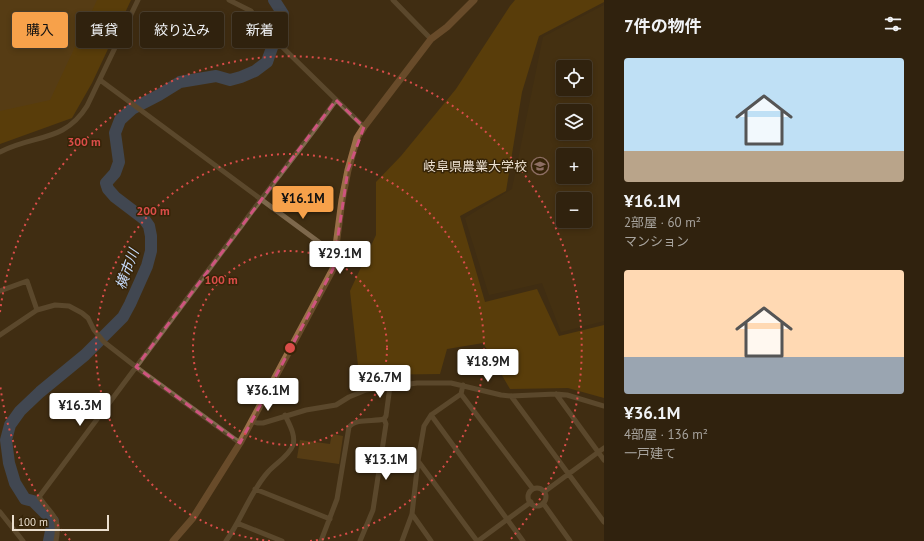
<!DOCTYPE html>
<html lang="ja">
<meta charset="utf-8">
<style>
body{margin:0;font-family:"PT Sans","Noto Sans JP",sans-serif;background:#3c2f1c;color:#f1f3f6;height:100vh;display:flex;flex-direction:column;font-size:15px;white-space:nowrap}
*{box-sizing:border-box;margin:0}
p{font-size:13px;color:#a8a49e}
.icon{flex:none;width:22px;height:22px;fill:none;stroke:currentColor;stroke-width:2;stroke-linecap:round;stroke-linejoin:round}
.map{position:relative;flex:1;overflow:hidden}
.side{display:flex;flex-direction:column;background:#30220e;width:320px}
.side>*{flex:none}
.top-card{position:absolute;left:12px;top:12px;width:380px;height:36px;display:flex;gap:8px}
.buttons{position:absolute;left:556px;top:60px;display:grid;gap:8px}
.buttons a{display:grid;place-items:center;width:36px;height:36px;border-radius:4px;background:#30220e;box-shadow:0 2px 6px #0003,0 0 0 1px #4b3f2e;font-size:20px}
.scale{position:absolute;left:12px;bottom:10px;width:97px;box-sizing:border-box;padding-left:4px;border:2px solid #ebdfcf;border-top:0;font-size:11px;line-height:14px;white-space:nowrap;color:#ebdfcf;-webkit-text-stroke:3px #362408;paint-order:stroke}
.price{position:absolute;translate:-50% -34px;padding:0 9px;border-radius:4px;background:#fff;color:#222;font-size:13px;line-height:26px;filter:drop-shadow(0 1px 2px #0008)}
.price::after{content:'';position:absolute;left:50%;top:24px;width:12px;height:9px;margin-left:-6px;background:inherit;clip-path:polygon(0 0,100% 0,50% 100%)}
.price.current{background:#f7a14a;color:#111}
ul{padding:0;list-style:none}
li{display:grid;align-content:center;gap:8px;height:212px;padding:0 20px}
li span{display:grid;place-items:center;height:124px;border-radius:4px;color:#555}
li>.icon{margin-inline-start:auto}
span .icon{width:72px;height:72px;fill:#fffc;stroke-width:1}
li b{font-size:17px}
h2{display:flex;justify-content:space-between;align-items:center;height:48px;padding:0 20px;font-size:17px}
.tag{padding:0 14px;border-radius:4px;background:#30220e;box-shadow:0 2px 6px #0003,0 0 0 1px #4b3f2e;font-size:14px;line-height:36px}
.tag.current{background:#f7a14a;color:#111}
main{display:flex;flex:1;min-height:0}
.map>svg:first-child{display:block}
.built{fill:#4a3410;fill-rule:evenodd}
.green{fill:#714f18}
.forest{fill:#785001}
.lines{fill:none;stroke-linecap:round;stroke-linejoin:round}
.river{stroke:#44669d;stroke-width:12}
.street{stroke:#7d684c;stroke-width:5}
.secondary{stroke:#9a6f48;stroke-width:7}
.marked{fill:none;stroke:#ce547e;stroke-width:3;stroke-dasharray:8 5;stroke-linejoin:round}
.ring{fill:none;stroke:#da4d49;stroke-width:2;stroke-dasharray:2 4}
.labels{text-anchor:middle;stroke-width:3;stroke-linejoin:round;paint-order:stroke}
.poi-label{font-size:13px;fill:#ebdfcf;stroke:#362408;text-anchor:end}
.water-label{font-size:14px;font-style:italic;fill:#c7dbfc;stroke:#362408}
.centre{fill:#da4d49;stroke:#362408;stroke-width:2}
.ring-label{font-size:12px;text-anchor:middle;font-weight:bold;fill:#da4d49;stroke:#362408;stroke-width:3;stroke-linejoin:round;paint-order:stroke}
</style>
<main>
<div class="map">
<svg width="604" height="541" viewBox="0 0 604 541">
<rect width="100%" height="100%" fill="#402e12"/>
<path class="built" d="M604,5V321L561,332L542,283L489,295L465,218L512,189L543,37ZM563,67H585V89H563ZM563,111H585V133H563ZM563,155H585V177H563ZM563,199H585V221H563Z"/>
<path class="green" d="M0,0H104L54,106L0,117Z
M332,434L343,436L339,464L297,458L300,440L330,444Z"/>
<path class="forest" d="M97,0H131L92,83L72,118L0,144V111L50,100Z
M515,0H604V2L539,36L522,92L506,191L460,216L485,302L537,289L559,336L604,325V398L568,388L510,389L483,343L447,349L440,374L359,375L350,291L376,235V182L401,156L456,89L510,6Z"/>
<g class="lines">
<path class="river" d="M49,541L53,521L33,501L25,499L15,483L9,463L6,440L10,425L20,411L40,392L85,355L123,317L130,304L147,266L151,251V236L149,226L144,219L115,197L108,189L106,183L115,173L119,162L115,133L120,120L132,109L159,95L180,82L216,76L230,80L241,77L255,71L267,62L269,56L273,45L277,36L283,14L274,0"/>
<path class="street" d="M229,0L251,11L268,33L364,127
M393,0L431,39
M100,80L335,254
M0,152C34,134 64,143 87,106L138,0
M0,291L27,281L37,310
M0,335L37,310L55,305L69,306L82,313L88,318L94,330L104,342L140,370L240,443
M463,385L461,394L533,489
M461,394L431,415L523,541
M556,394L604,460
M511,396L604,522
M251,421L257,423H263L306,410L336,405L349,397L366,390L417,383H451L501,395L511,396L556,394L567,395L604,406
M418,461L477,541
M528 497a9 9 0 1 1 18 0a9 9 0 1 1-18 0Z
M255,489L330,519
M544,492L604,448
M543,503L570,541
M0,512L23,541
M412,514L431,541
M237,523L282,541
M56,541C61,516 52,516 39,497C107,405 176,313 245,221C275,180 307,141 336,100
M226,541C242,519 250,492 268,472C275,464 289,456 293,445C296,435 289,424 285,415
M321,541L337,499L349,427C356,418 374,422 384,419
M360,541L373,510L386,424L384,419L386,416L390,386
M402,541L412,514L418,461L424,426L431,415
M478,541L531,502"/>
<path class="secondary" d="M173,541L193,518L240,443L333,269L342,200L348,170L357,138L364,127L431,39L447,27L474,0"/>
</g>
<path d="M0 0H604V541H0ZM336,100L364,127L348,170L333,269L240,443L136,367Z" fill="#402e12" fill-opacity=".55" fill-rule="evenodd"/>
<path class="marked" d="M336,100L364,127L348,170L333,269L240,443L136,367Z"/>
<g class="ring">
<circle cx="290" cy="348" r="97"/>
<path d="M270 541A194 194 0 1 1 310 541"/>
<path d="M70 540A292 292 0 0 1 0 384M0 312A292 292 0 1 1 510 540"/>
</g>
<defs>
<symbol id="university-ring" viewBox="-11 -11 22 22"><circle r="9.5" fill="#362408" stroke="#8d6e63" stroke-width="1.5"/><path d="M0-5L7-2L0 1L-7-2ZM-4 1L0 2.5L4 1V4Q0 6-4 4Z" fill="#8d6e63"/></symbol>
</defs>
<g fill-rule="evenodd">
<use href="#university-ring" x="530" y="156" width="20" height="20"/>
</g>
<g class="labels">
<g class="poi-label">
<text x="527" y="171">岐阜県農業大学校</text>
</g>
<g class="water-label">
<text transform="translate(127 269) rotate(-70)" y="5">横市川</text>
</g>
</g>
<circle cx="290" cy="348" r="6" class="centre"/>
<g class="ring-label">
<text x="84" y="146">300 m</text>
<text x="153" y="215">200 m</text>
<text x="221" y="284">100 m</text>
</g>
</svg>
<div class="buttons">
<a><svg class="icon" aria-label="locate" viewBox="0 0 24 24"><circle cx="12" cy="12" r="6"/><path d="M12 2v4M12 18v4M2 12h4M18 12h4"/></svg></a>
<a><svg class="icon" aria-label="layers" viewBox="0 0 24 24"><path d="M12 4l9 5-9 5-9-5zM3 14l9 5 9-5"/></svg></a>
<a>+</a>
<a>−</a>
</div>
<div class="scale">100 m</div>
<b class="price current" style="left:303px;top:220px">¥16.1M</b>
<b class="price" style="left:340px;top:275px">¥29.1M</b>
<b class="price" style="left:488px;top:383px">¥18.9M</b>
<b class="price" style="left:380px;top:399px">¥26.7M</b>
<b class="price" style="left:268px;top:412px">¥36.1M</b>
<b class="price" style="left:80px;top:427px">¥16.3M</b>
<b class="price" style="left:386px;top:481px">¥13.1M</b>
<div class="top-card">
<a class="tag current">購入</a>
<a class="tag">賃貸</a>
<a class="tag">絞り込み</a>
<a class="tag">新着</a>
</div>
</div>
<section class="side">
<h2>7件の物件<svg class="icon" aria-label="filters" viewBox="0 0 24 24"><path d="M4 7h16M4 17h16"/><circle cx="9" cy="7" r="2"/><circle cx="15" cy="17" r="2"/></svg></h2>
<ul>
<li><span style="background:linear-gradient(#bfe0f5 75%,#b9a48a 0)"><svg class="icon" aria-label="home" viewBox="0 0 24 24"><path d="M3 11l9-7 9 7M6 9v11h12V9"/></svg></span><div><b>¥16.1M</b><p>2部屋 · 60 m²</p><p>マンション</p></div></li>
<li><span style="background:linear-gradient(#ffd9b3 70%,#9aa5b1 0)"><svg class="icon" aria-label="home" viewBox="0 0 24 24"><path d="M3 11l9-7 9 7M6 9v11h12V9"/></svg></span><div><b>¥36.1M</b><p>4部屋 · 136 m²</p><p>一戸建て</p></div></li>
</ul>
</section>
</main>
